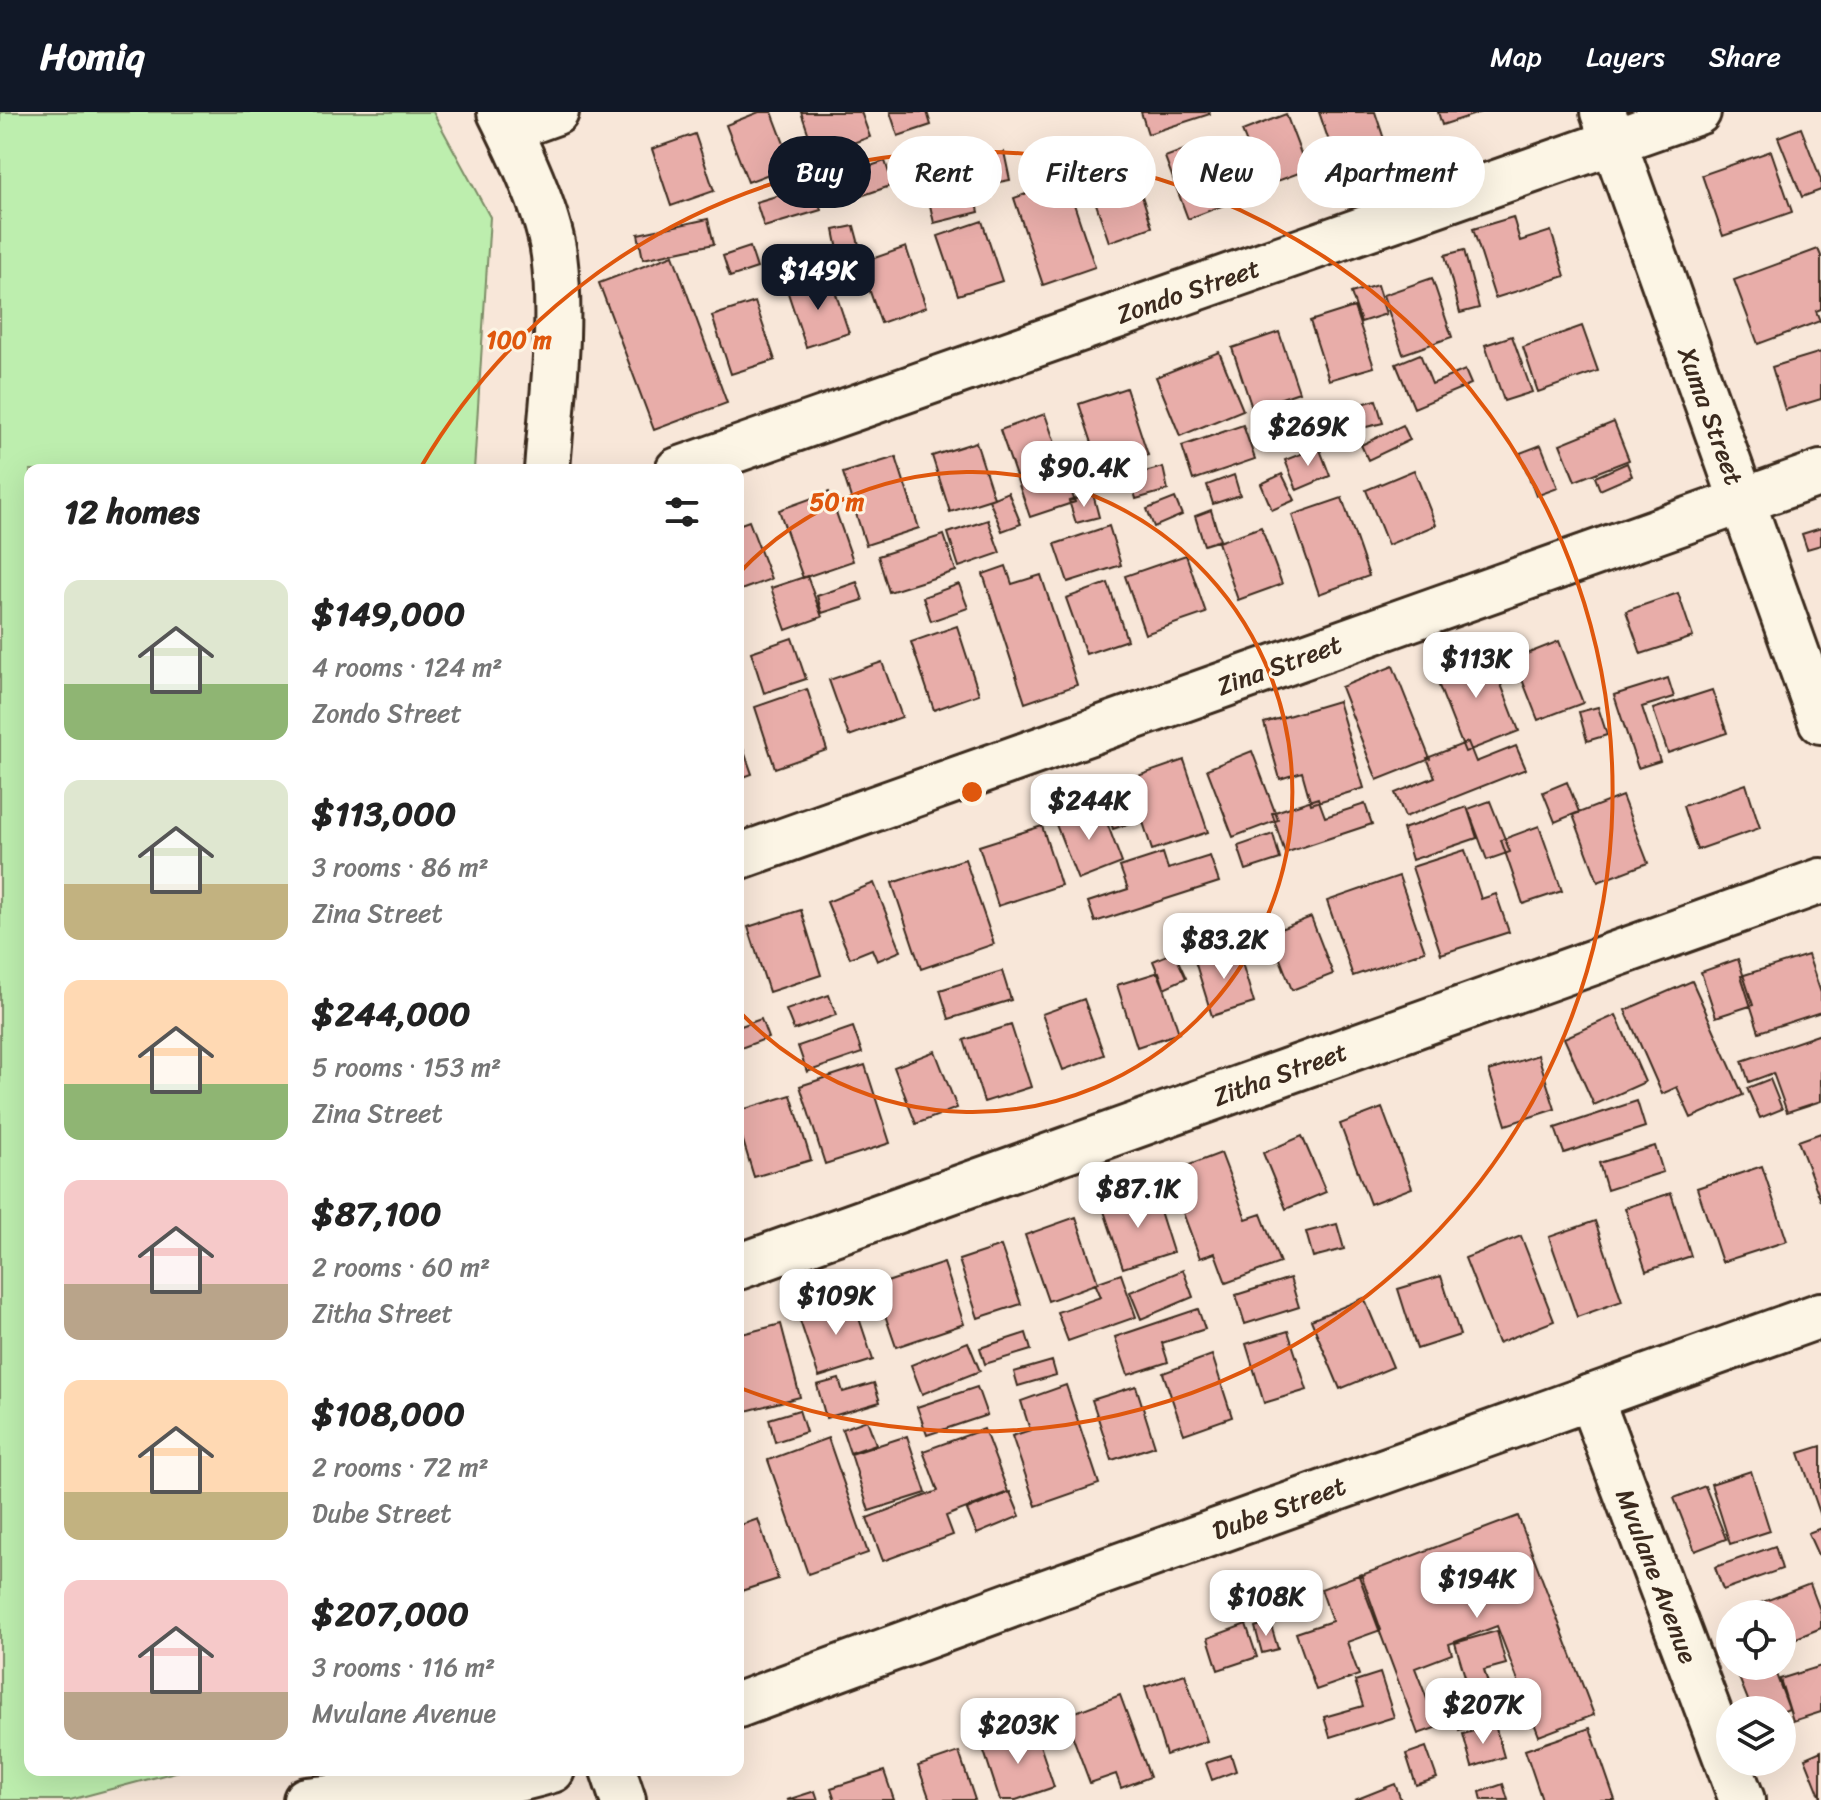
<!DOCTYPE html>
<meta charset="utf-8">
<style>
body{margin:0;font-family:Sriracha,sans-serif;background:#f6f6f6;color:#222;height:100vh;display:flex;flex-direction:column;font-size:30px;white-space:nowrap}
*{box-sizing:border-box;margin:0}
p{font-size:26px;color:#767676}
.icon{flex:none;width:44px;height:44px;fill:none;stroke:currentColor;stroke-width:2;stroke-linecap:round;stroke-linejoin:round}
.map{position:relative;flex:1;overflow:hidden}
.panel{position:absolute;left:24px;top:352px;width:720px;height:1312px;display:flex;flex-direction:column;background:#fff;border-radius:16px;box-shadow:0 8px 32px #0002}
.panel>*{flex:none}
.banner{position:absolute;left:768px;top:24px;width:760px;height:72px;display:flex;gap:16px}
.tools{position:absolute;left:1716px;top:1488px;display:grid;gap:16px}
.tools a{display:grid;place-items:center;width:80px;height:80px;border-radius:50%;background:#fff;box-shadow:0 8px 32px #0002;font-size:40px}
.price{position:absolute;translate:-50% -68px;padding:0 18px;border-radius:16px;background:#fff;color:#222;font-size:26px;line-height:52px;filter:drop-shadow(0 2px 4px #0008)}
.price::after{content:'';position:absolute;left:50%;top:48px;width:24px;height:18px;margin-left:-12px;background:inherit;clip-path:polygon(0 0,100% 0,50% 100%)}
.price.active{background:#111827;color:#fff}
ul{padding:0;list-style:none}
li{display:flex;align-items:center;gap:24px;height:200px;padding:0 40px}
li span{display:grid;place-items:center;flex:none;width:224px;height:160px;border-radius:16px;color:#555}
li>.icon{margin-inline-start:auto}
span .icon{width:96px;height:96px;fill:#fffc;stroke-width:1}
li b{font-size:34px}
h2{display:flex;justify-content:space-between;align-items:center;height:96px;padding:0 40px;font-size:34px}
.pill{padding:0 28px;border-radius:36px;background:#fff;box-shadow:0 8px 32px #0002;font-size:28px;line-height:72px}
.pill.active{background:#111827;color:#fff}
header{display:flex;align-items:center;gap:48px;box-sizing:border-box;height:112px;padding:0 40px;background:#111827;color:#fff}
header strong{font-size:38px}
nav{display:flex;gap:44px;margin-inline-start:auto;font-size:28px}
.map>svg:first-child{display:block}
.green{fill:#bdeeae;stroke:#7c8c66;stroke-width:2}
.building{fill:#e8ada9;stroke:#3b2a1e;stroke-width:2}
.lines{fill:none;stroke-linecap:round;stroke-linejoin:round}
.street-casing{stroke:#3b2a1e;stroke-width:50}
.secondary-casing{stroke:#3b2a1e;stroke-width:50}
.street{stroke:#fcf5e5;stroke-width:44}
.secondary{stroke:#fcf5e5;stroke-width:44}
.ring{fill:none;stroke:#df570d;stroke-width:4}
.labels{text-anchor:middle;stroke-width:6;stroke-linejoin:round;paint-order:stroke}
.street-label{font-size:26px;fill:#3b2a1e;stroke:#fcf5e5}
.centre{fill:#df570d;stroke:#fcf5e5;stroke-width:4}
.ring-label{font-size:24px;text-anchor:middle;font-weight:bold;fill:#df570d;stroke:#fcf5e5;stroke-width:6;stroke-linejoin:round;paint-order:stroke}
</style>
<header>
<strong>Homiq</strong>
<nav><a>Map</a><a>Layers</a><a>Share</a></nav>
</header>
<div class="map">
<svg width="1821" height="1688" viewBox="0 0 1821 1688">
<rect width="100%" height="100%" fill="#f8e7d9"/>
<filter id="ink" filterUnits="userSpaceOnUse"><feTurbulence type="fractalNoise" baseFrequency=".0125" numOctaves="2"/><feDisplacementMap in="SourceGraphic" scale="16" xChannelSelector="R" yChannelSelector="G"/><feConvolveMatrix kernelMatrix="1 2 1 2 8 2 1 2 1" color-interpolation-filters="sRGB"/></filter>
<g filter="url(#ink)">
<path class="green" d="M0,0H433L490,105L474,358H30V1658H183L70,1688H0Z"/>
<path class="building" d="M759,0H772L792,53L748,70L726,13Z
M801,0H861L870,25L816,44Z
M890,0H927L931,13L898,24Z
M1141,0H1209L1210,2L1148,22Z
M1319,0H1375L1387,36L1337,53Z
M1438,0H1482L1442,13Z
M1286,2L1307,58L1264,74L1242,19Z
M1801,16L1821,68V78L1802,85L1778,25Z
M695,22L714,79L671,94L652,37Z
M1208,29L1232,90L1188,107L1165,45Z
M1771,39L1792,100L1723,124L1702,63Z
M1004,40L1010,68L983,73L977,47Z
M829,47L845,85L826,93L810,54Z
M885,49L893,73L852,87L844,63Z
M1133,56L1152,115L1109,130L1089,71Z
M970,60L979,100L934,111L925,71Z
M1066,68L1095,155L1043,173L1014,86Z
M814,73L821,98L764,115L756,90Z
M1513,105L1520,129L1551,119L1565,164L1495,186L1473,117Z
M708,107L714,132L643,147L638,122Z
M982,109L1002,169L958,183L938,124Z
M854,114L862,144L840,148L834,118Z
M750,135L757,156L730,165L723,144Z
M906,135L926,195L881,211L860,151Z
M1818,137L1821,144V197L1816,199L1820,209L1758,232L1734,168Z
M1464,138L1479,196L1460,201L1445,143Z
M673,143L727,291L654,318L599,171Z
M830,164L849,221L806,235L787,178Z
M1432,166L1452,225L1403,242L1383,183Z
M1377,173L1386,202L1361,210L1351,181Z
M755,190L775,248L731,262L712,204Z
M1354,195L1374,255L1329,268L1310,209Z
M1582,214L1598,259L1538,280L1523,235Z
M1279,220L1299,280L1252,296L1232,236Z
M1512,224L1532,280L1504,289L1485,233Z
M1219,240L1243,298L1180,324L1156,265Z
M1821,240V287L1785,298L1772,255Z
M1420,242L1432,272L1465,258L1471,272L1414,296L1396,252Z
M1126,276L1148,343L1101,358L1079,292Z
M1376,288L1383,311L1362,316L1355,294Z
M1045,302L1075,390L1030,405L1000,318Z
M1614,310L1629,348L1575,369L1560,332Z
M1243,313L1255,347L1193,368L1182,334Z
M1403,313L1410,328L1368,348L1361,333Z
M976,330L994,386L950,400L932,344Z
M1541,333L1558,376L1536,384L1520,341Z
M1319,335L1330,364L1297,378L1285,348Z
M896,345L919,416L866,433L843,361Z
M1627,351L1632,364L1600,378L1595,365Z
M1163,355L1168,378L1136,387L1130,364Z
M1414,358L1436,413L1388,433L1366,378Z
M1282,362L1295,388L1272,398L1261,372Z
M1234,363L1240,383L1213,392L1207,373Z
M829,380L853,449L803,466L779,398Z
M1008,380L1021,412L1002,419L989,388Z
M1093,382L1099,405L1076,411L1069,389Z
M1175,386L1182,403L1154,415L1147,397Z
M1342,386L1369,464L1319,482L1292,403Z
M1211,398L1220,428L1204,433L1195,404Z
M988,408L1000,441L959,455L948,421Z
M749,409L771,467L738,479V413Z
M1109,414L1121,453L1068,470L1055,432Z
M1261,415L1282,472L1238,488L1218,430Z
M1821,416V433L1807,437L1802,422Z
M944,423L956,459L889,480L878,444Z
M1186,443L1206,501L1145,522L1125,464Z
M1006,454L1012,472L1041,463L1077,573L1025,591L983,462Z
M807,464L822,505L786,518L771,476Z
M857,470L863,488L822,501L817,484Z
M1108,471L1127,528L1086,542L1066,486Z
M959,472L968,496L931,509L923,485Z
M1678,481L1693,525L1641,542L1626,499Z
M957,514L979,582L934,598L911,530Z
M792,526L806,567L764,581L751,540Z
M1559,529L1583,591L1538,608L1514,547Z
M1487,536L1519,619L1465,640L1432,556Z
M882,550L902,605L849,624L829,568Z
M1393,554L1430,647L1377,668L1341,575Z
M1668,566L1674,585L1642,595L1660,649L1638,656L1614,583Z
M807,577L827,638L775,656L755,595Z
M1712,578L1727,621L1668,641L1653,597Z
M1338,589L1364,676L1311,692L1302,660L1280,667L1264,611Z
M1598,595L1607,623L1587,629L1579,600Z
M738,622L752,662L738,667Z
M1468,630L1476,650L1516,634L1526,657L1405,705L1395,681L1435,665L1427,646Z
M1252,639L1278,708L1233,725L1207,657Z
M1184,648L1208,720L1152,738L1142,707L1113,717L1100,677Z
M1567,670L1579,700L1555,710L1543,680Z
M1746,672L1760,716L1697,738L1683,694Z
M1622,684L1648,751L1598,770L1573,703Z
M1318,686L1325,705L1365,692L1372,712L1285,741L1272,701Z
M1490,689L1510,740L1487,748L1468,697Z
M1100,692L1122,751L1078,768L1055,710Z
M1467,695L1477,726L1412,748L1403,717Z
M1042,714L1061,773L998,794L979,734Z
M1539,714L1562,779L1523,792L1501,728Z
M1273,722L1280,747L1246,758L1238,734Z
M1465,738L1481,787L1496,782L1509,820L1441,842L1412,755Z
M1163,741L1168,757L1210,744L1219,770L1095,810L1088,790L1128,777L1120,755Z
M965,747L994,832L921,857L892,771Z
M1399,764L1425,839L1353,864L1327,789Z
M874,771L901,839L877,849L872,837L850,846L827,790Z
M801,798L821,863L769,880L748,815Z
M1311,805L1333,862L1292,878L1270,821Z
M1237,834L1254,891L1212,904L1194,846Z
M1174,840L1186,866L1164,876L1153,849Z
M1808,843L1821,881V900L1759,920L1741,864Z
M1738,847L1753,893L1716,905L1701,860Z
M1002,859L1011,888L949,907L940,878Z
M1159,860L1179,921L1137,935L1117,873Z
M1692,869L1743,983L1691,1006L1677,975L1662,982L1625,898Z
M829,883L836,903L794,918L786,898Z
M1084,887L1104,943L1063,958L1042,902Z
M1616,903L1645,970L1594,993L1564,926Z
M761,907L768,926L738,937V915Z
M1011,913L1031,975L984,990L964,928Z
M853,915L862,941L807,960L798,934Z
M1821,922V989L1787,1000L1773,961L1749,970L1742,949Z
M935,939L957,996L916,1012L894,955Z
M1538,943L1555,997L1506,1013L1489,959Z
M865,953L890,1031L825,1052L800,974Z
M1770,967L1782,997L1760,1006L1747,976Z
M791,983L811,1048L754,1065L738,1012V999Z
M1637,989L1645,1015L1564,1041L1555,1016Z
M1382,996L1412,1076L1370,1092L1340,1012Z
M1821,1021V1089L1798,1029Z
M1302,1024L1326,1080L1286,1097L1263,1041Z
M1655,1034L1663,1060L1607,1078L1599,1051Z
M1221,1041L1246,1107L1261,1102L1280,1151L1226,1171L1215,1141L1200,1146L1168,1061Z
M1762,1054L1787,1129L1722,1150L1697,1076Z
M1154,1080L1173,1140L1123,1156L1103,1096Z
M1671,1081L1691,1144L1646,1159L1625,1096Z
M1076,1105L1098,1171L1048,1189L1025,1123Z
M1595,1109L1622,1189L1577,1205L1549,1125Z
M1337,1112L1344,1137L1313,1145L1306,1120Z
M1521,1124L1554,1209L1498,1231L1465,1146Z
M1001,1134L1021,1192L978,1206L959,1148Z
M944,1151L964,1212L896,1235L875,1174Z
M1183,1158L1193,1185L1141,1207L1130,1180Z
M1121,1162L1136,1205L1068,1229L1057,1200L1101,1185L1095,1171Z
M1441,1164L1460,1223L1417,1237L1398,1177Z
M1290,1166L1299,1195L1245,1212L1236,1183Z
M852,1185L873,1248L819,1265L798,1203Z
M1364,1186L1393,1255L1340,1277L1311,1208Z
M1198,1197L1205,1217L1162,1231L1168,1250L1128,1263L1115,1225Z
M781,1212L800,1285L742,1300L738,1284V1223Z
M1288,1219L1307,1278L1264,1291L1246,1232Z
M1026,1221L1031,1238L985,1252L980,1236Z
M968,1230L980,1259L922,1282L911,1253Z
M1212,1243L1232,1305L1184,1322L1163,1261Z
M1052,1249L1056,1263L1018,1274L1014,1260Z
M839,1267L843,1280L874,1271L880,1290L826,1306L817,1273Z
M1066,1273L1099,1372L1036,1394L1012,1324L1030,1318L1021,1289Z
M1136,1274L1155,1334L1112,1348L1092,1288Z
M977,1275L987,1303L927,1323L917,1295Z
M799,1298L806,1320L775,1330L769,1307Z
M867,1308L876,1332L850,1341L842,1317Z
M984,1317L1008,1380L946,1404L953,1423L883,1449L867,1406L938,1379L923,1339Z
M907,1324L926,1381L869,1399L851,1342Z
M828,1326L868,1441L808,1462L768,1348Z
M1821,1334V1404L1799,1341Z
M1751,1359L1770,1419L1730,1432L1711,1372Z
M1705,1374L1726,1427L1695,1439L1674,1386Z
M1010,1380L1020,1404L977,1422L967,1398Z
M1518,1404L1594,1603L1539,1624L1497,1514L1449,1532L1452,1542L1415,1556L1438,1615L1418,1622L1359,1464Z
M758,1407L778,1467L738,1480V1414Z
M1821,1416V1442L1818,1443L1808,1421Z
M1775,1434L1782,1457L1723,1478L1715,1455Z
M1361,1462L1381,1518L1347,1530L1359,1563L1316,1578L1296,1521L1332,1509L1321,1477Z
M1810,1472L1821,1501V1516L1782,1532V1502H1755L1752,1494Z
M1270,1510L1278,1537L1262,1541L1255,1515Z
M1246,1512L1257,1545L1218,1558L1208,1526Z
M1497,1519L1506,1552L1484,1558L1499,1607L1459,1618L1446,1574L1466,1568L1455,1531Z
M1762,1554H1773L1789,1597L1782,1600L1752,1598L1738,1563Z
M1821,1554V1600L1793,1609L1780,1567Z
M1380,1561L1394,1605L1330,1625L1324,1605L1363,1594L1355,1569Z
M1185,1562L1207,1629L1166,1643L1145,1575Z
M1120,1583L1150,1665L1121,1676L1116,1662L1090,1671L1065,1604Z
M1495,1613L1504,1645L1472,1655L1463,1622Z
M1034,1615L1054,1675L1016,1688H1000L982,1633Z
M1590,1616L1615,1688H1542L1525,1638Z
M1426,1635L1437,1666L1416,1673L1406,1642Z
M1821,1639V1686L1805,1646Z
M959,1640L975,1688H930L918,1654Z
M1231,1643L1236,1659L1212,1668L1206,1651Z
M884,1659L894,1688H835L831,1676Z
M1395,1672L1401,1688H1355Z
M1503,1672L1508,1688H1482L1480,1680Z
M815,1679L818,1688H787Z"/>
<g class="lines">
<defs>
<path id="street" d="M500,0C519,38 549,102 554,143C563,214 552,287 547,358
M1603,0L1821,609
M509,17L556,0
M678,358L1698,0
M738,745L1821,361
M738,1155L1821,769
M1590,1285L1742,1688
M613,1658L623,1688"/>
<path id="secondary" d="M738,1593L1038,1483L1821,1203
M306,1688C388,1679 472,1683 552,1658"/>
</defs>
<use href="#street" class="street-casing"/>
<use href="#secondary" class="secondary-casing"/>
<use href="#street" class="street"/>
<use href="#secondary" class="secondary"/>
</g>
</g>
<g class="ring">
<path d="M740 460A320 320 0 1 1 740 900"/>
<path d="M421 355A640 640 0 1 1 743 1277"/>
</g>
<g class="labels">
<g class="street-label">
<text transform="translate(1188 179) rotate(-19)" y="9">Zondo Street</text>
<text transform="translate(1711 304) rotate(70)" y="9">Xuma Street</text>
<text transform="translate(1279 553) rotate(-20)" y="9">Zina Street</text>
<text transform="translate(1280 962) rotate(-20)" y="9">Zitha Street</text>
<text transform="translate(1279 1396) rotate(-20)" y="9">Dube Street</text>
<text transform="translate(1657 1464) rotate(69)" y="9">Mvulane Avenue</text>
</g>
</g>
<circle cx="972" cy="680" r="12" class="centre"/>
<g class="ring-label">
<text x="519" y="236">100 m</text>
<text x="837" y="398">50 m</text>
</g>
</svg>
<div class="tools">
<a><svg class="icon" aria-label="locate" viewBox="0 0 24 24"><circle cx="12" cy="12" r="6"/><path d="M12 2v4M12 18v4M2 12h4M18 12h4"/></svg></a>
<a><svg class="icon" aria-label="layers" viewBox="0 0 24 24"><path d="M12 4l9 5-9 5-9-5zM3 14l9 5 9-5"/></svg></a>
</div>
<b class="price active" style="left:818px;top:200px">$149K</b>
<b class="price" style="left:1308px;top:356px">$269K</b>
<b class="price" style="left:1084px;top:397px">$90.4K</b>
<b class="price" style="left:1476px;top:588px">$113K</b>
<b class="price" style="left:1089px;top:730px">$244K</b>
<b class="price" style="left:1224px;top:869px">$83.2K</b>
<b class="price" style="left:1138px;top:1118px">$87.1K</b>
<b class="price" style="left:836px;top:1225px">$109K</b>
<b class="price" style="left:1477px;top:1508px">$194K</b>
<b class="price" style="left:1266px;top:1526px">$108K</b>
<b class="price" style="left:1483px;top:1634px">$207K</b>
<b class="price" style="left:1018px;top:1654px">$203K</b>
<div class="banner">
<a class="pill active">Buy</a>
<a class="pill">Rent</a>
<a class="pill">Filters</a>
<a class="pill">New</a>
<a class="pill">Apartment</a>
</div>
<section class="panel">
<h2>12 homes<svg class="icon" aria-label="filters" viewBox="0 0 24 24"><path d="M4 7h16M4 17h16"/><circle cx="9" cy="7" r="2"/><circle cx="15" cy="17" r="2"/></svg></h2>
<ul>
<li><span style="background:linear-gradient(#dfe7d0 65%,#8fb573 0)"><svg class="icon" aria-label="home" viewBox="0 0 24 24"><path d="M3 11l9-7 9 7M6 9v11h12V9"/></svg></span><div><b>$149,000</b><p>4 rooms · 124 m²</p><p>Zondo Street</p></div></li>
<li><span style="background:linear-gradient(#dfe7d0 65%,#c2b280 0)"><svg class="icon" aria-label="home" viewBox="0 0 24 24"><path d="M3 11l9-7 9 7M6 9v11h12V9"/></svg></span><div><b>$113,000</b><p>3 rooms · 86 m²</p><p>Zina Street</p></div></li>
<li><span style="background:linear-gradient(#ffd9b3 65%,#8fb573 0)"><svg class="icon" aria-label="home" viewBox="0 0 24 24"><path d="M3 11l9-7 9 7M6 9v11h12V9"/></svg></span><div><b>$244,000</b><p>5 rooms · 153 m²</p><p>Zina Street</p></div></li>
<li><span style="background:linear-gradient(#f6c9c9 65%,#b9a48a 0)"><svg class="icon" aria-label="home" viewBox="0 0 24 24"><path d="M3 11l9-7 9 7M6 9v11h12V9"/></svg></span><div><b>$87,100</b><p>2 rooms · 60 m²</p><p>Zitha Street</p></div></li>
<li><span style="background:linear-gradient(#ffd9b3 70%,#c2b280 0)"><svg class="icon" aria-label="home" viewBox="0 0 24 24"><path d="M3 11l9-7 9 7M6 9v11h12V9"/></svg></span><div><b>$108,000</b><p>2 rooms · 72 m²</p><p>Dube Street</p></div></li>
<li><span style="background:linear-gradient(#f6c9c9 70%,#b9a48a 0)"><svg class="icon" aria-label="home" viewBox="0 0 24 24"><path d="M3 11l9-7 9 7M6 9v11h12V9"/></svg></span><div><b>$207,000</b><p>3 rooms · 116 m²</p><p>Mvulane Avenue</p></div></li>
</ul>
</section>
</div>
